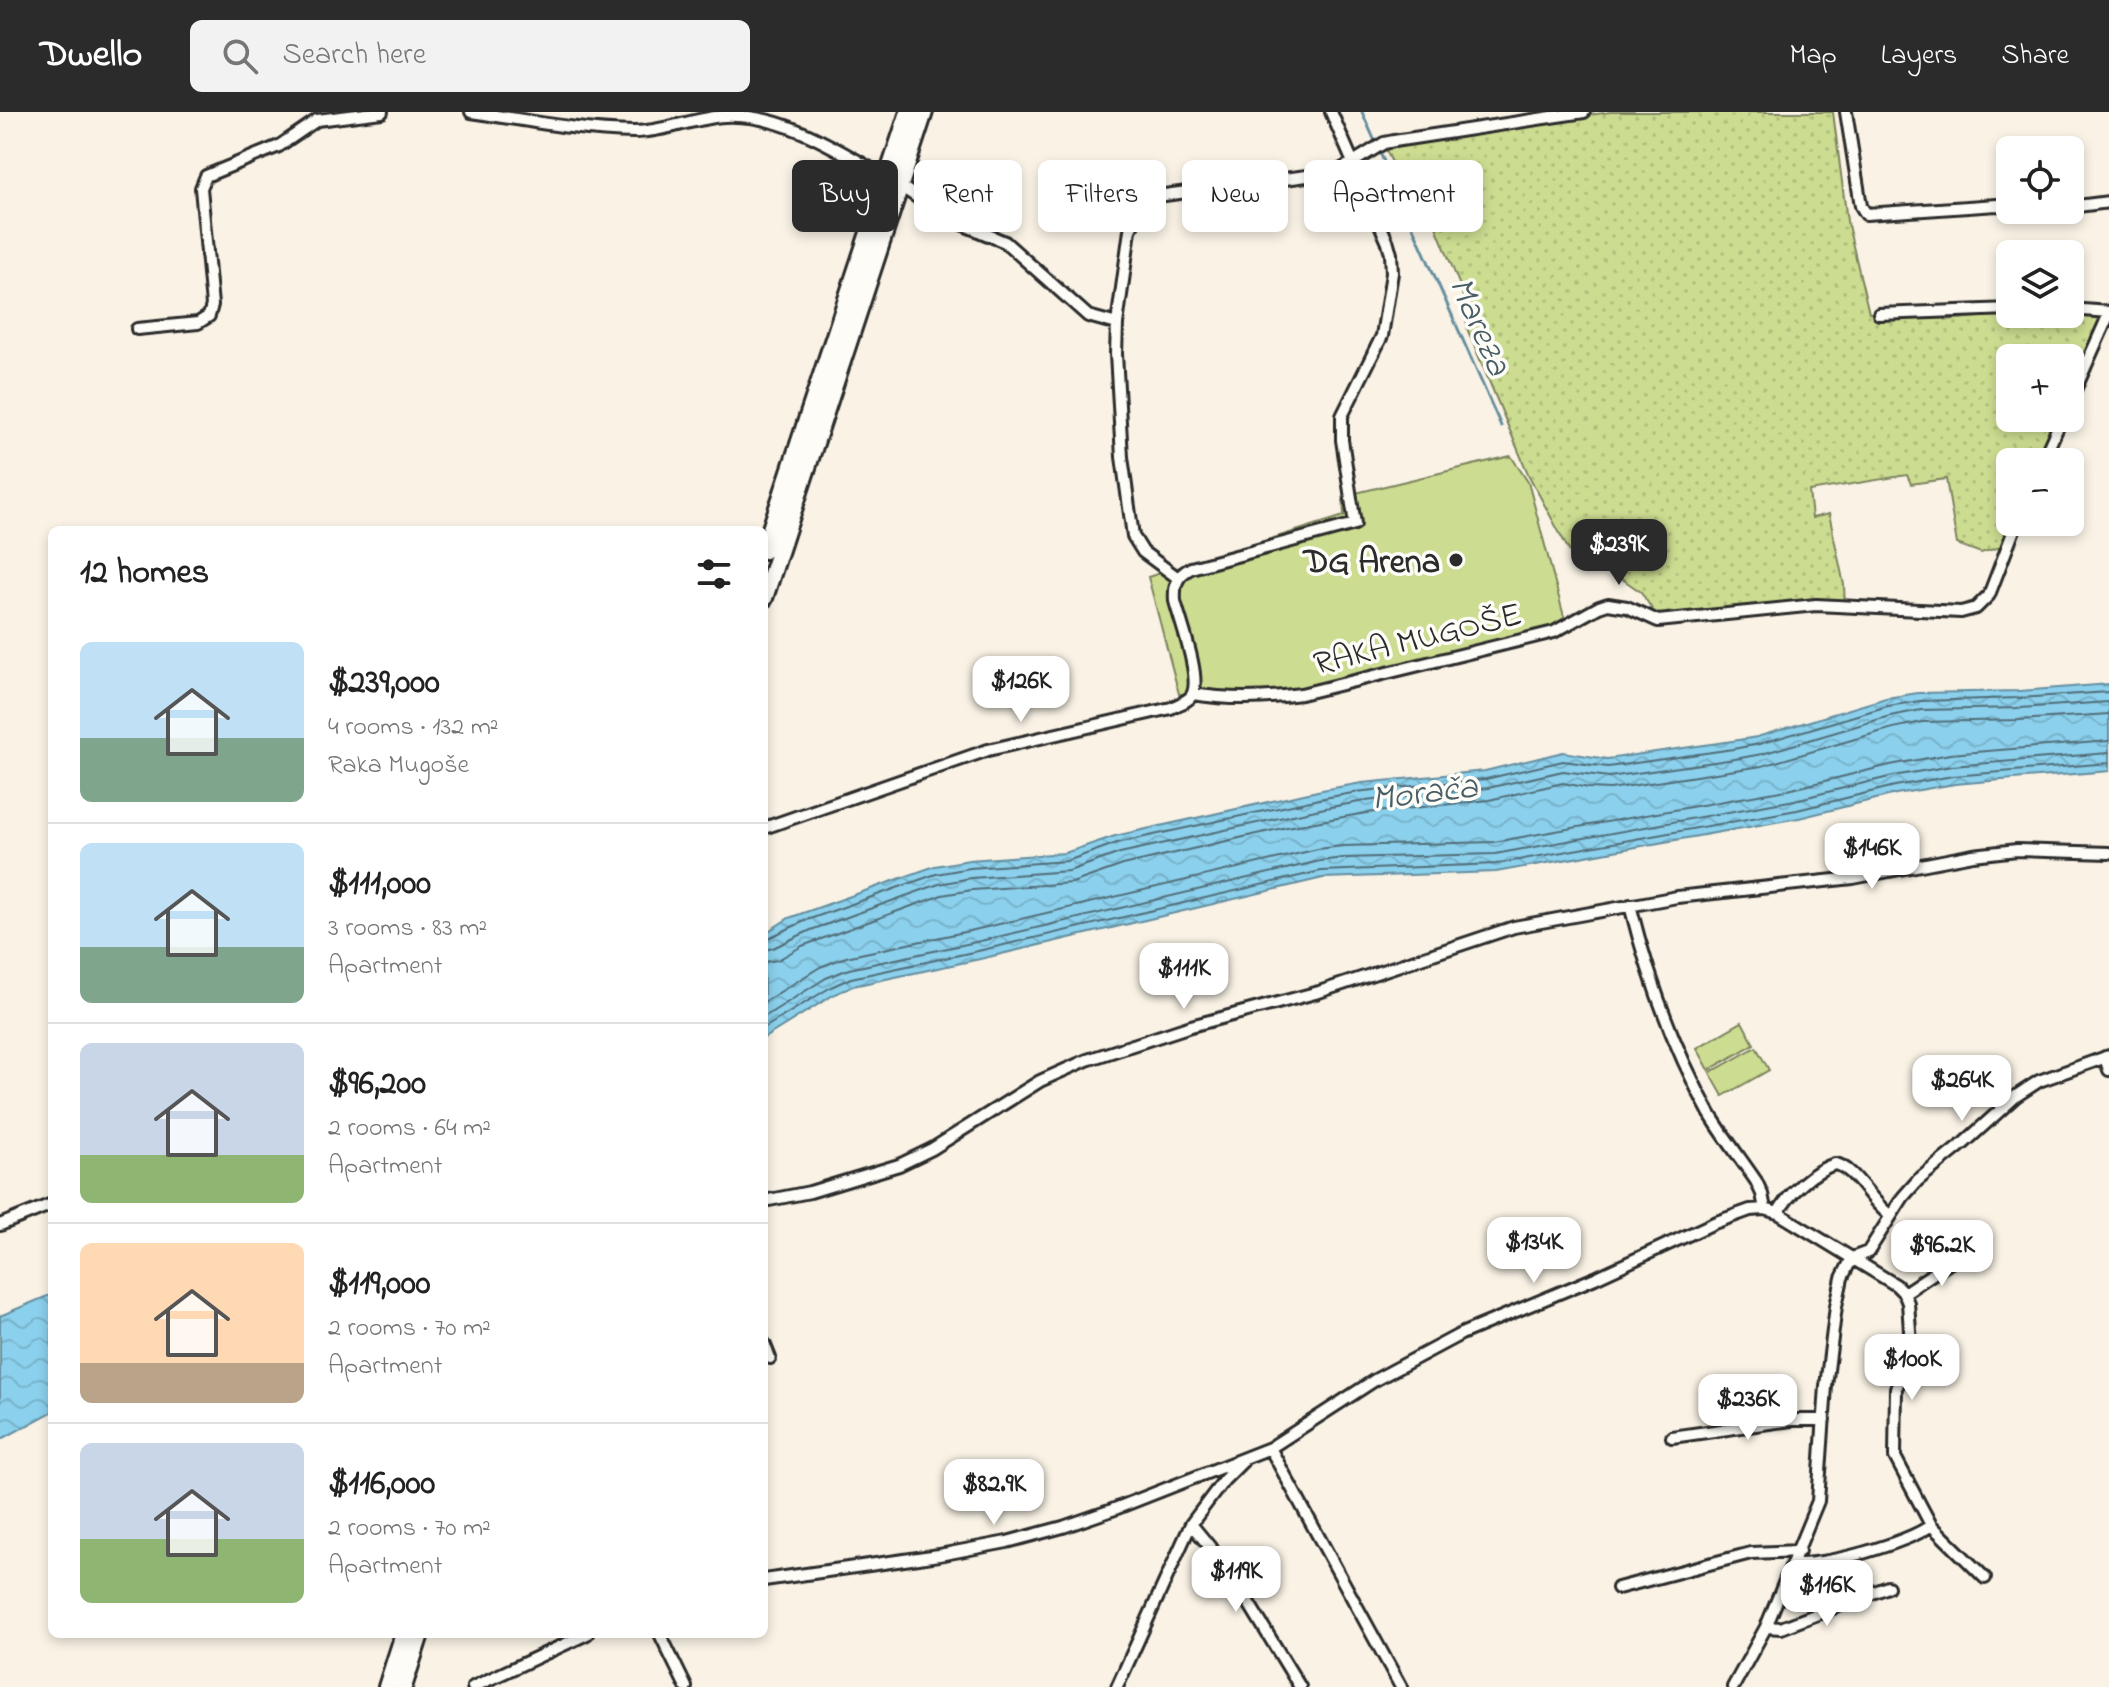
<!DOCTYPE html>
<meta charset="utf-8">
<style>
body{margin:0;font-family:"Indie Flower",sans-serif;background:#f2f2f2;color:#222;height:100vh;display:flex;flex-direction:column;font-size:30px;white-space:nowrap}
*{box-sizing:border-box;margin:0}
p{font-size:26px;color:#767676}
.icon{flex:none;width:44px;height:44px;fill:none;stroke:currentColor;stroke-width:2;stroke-linecap:round;stroke-linejoin:round}
.map{position:relative;flex:1;overflow:hidden}
.panel{position:absolute;left:48px;top:414px;width:720px;height:1112px;display:flex;flex-direction:column;background:#fff;border-radius:12px;box-shadow:0 4px 12px #0003}
.panel>*{flex:none}
.banner{position:absolute;left:792px;top:48px;width:760px;height:72px;display:flex;gap:16px}
.buttons{position:absolute;left:1996px;top:24px;display:grid;gap:16px}
.buttons a{display:grid;place-items:center;width:88px;height:88px;border-radius:12px;background:#fff;box-shadow:0 4px 12px #0003;font-size:40px}
.price{position:absolute;translate:-50% -68px;padding:0 18px;border-radius:16px;background:#fff;color:#222;font-size:26px;line-height:52px;filter:drop-shadow(0 2px 4px #0008)}
.price::after{content:'';position:absolute;left:50%;top:48px;width:24px;height:18px;margin-left:-12px;background:inherit;clip-path:polygon(0 0,100% 0,50% 100%)}
.price.selected{background:#2b2b2b;color:#fff}
ul{padding:0;list-style:none}
li{display:flex;align-items:center;gap:24px;height:200px;padding:0 32px}
li+li{border-top:2px solid #e0e0e0}
li span{display:grid;place-items:center;flex:none;width:224px;height:160px;border-radius:12px;color:#555}
li>.icon{margin-inline-start:auto}
span .icon{width:96px;height:96px;fill:#fffc;stroke-width:1}
li b{font-size:34px}
h2{display:flex;justify-content:space-between;align-items:center;height:96px;padding:0 32px;font-size:34px}
.pill{padding:0 28px;border-radius:12px;background:#fff;box-shadow:0 4px 12px #0003;font-size:28px;line-height:72px}
.pill.selected{background:#2b2b2b;color:#fff}
header{display:flex;align-items:center;gap:48px;box-sizing:border-box;height:112px;padding:0 40px;background:#2b2b2b;color:#fff}
header strong{font-size:38px}
nav{display:flex;gap:44px;margin-inline-start:auto;font-size:28px}
.search{width:560px;height:72px;background:#f2f2f2;display:flex;align-items:center;gap:20px;box-sizing:border-box;padding:0 28px;border-radius:12px;color:#767676;font-size:30px}
.map>svg:first-child{display:block}
.grass{fill:url(#grass-dots);stroke:#7c845e;stroke-width:2}
.park{fill:#ccdc90;stroke:#7c845e;stroke-width:2}
.water{fill:url(#water-waves);stroke:#658e9f;stroke-width:2}
.lines{fill:none;stroke-linecap:round;stroke-linejoin:round}
.shore{stroke:#516d78;stroke-width:2}
.stream{stroke:#658e9f;stroke-width:3}
.minor-casing{stroke:#2b2b2b;stroke-width:16}
.primary-casing{stroke:#2b2b2b;stroke-width:22}
.minor{stroke:#fdfcf7;stroke-width:10}
.primary{stroke:#fdfcf7;stroke-width:16}
.poi-dot{fill:#2b2b2b;stroke:#fdfcf7;stroke-width:3}
.labels{text-anchor:middle;stroke-width:7;stroke-linejoin:round;paint-order:stroke}
.poi-label{font-size:34px;font-weight:bold;fill:#2b2b2b;stroke:#fdfcf7;text-anchor:end}
.street-label{font-size:34px;fill:#2b2b2b;stroke:#fdfcf7}
.water-label{font-size:36px;font-style:italic;fill:#485d65;stroke:#fdfcf7}
</style>
<header>
<strong>Dwello</strong>
<div class="search"><svg class="icon" aria-label="search" viewBox="0 0 24 24"><circle cx="10" cy="10" r="6"/><path d="M15 15l6 6"/></svg>Search here</div>
<nav><a>Map</a><a>Layers</a><a>Share</a></nav>
</header>
<div class="map">
<svg width="2109" height="1575" viewBox="0 0 2109 1575">
<defs>
<pattern id="grass-dots" width="8" height="8" patternUnits="userSpaceOnUse" patternTransform="scale(2)"><rect width="8" height="8" fill="#ccdc90"/><path d="M2 2h.1M6 6h.1" fill="none" stroke="#afbd7c" stroke-width="1.8" stroke-linecap="round"/></pattern>
<pattern id="water-waves" width="16" height="10" patternUnits="userSpaceOnUse" patternTransform="scale(2)"><rect width="16" height="10" fill="#8bd0ec"/><path d="M0 5q4-4 8 0t8 0" fill="none" stroke="#78b3cb"/></pattern>
</defs>
<rect width="100%" height="100%" fill="#f9f2e5"/>
<filter id="ink" filterUnits="userSpaceOnUse"><feTurbulence type="fractalNoise" baseFrequency=".0125" numOctaves="2"/><feDisplacementMap in="SourceGraphic" scale="16" xChannelSelector="R" yChannelSelector="G"/><feConvolveMatrix kernelMatrix="1 2 1 2 8 2 1 2 1" color-interpolation-filters="sRGB"/></filter>
<g filter="url(#ink)">
<path class="grass" d="M1610,0H1833L1847,109L1869,201L1945,197L1946,208L2012,202L2103,201L2105,206L2070,291V246H2010V306H2064L2043,350H2010V410H2017L2007,433L1981,441L1957,432L1946,367L1911,372L1907,363L1809,379L1812,406L1829,402L1844,473L1845,495L1659,508L1641,480L1602,453L1580,459L1529,364L1468,219L1462,179L1420,75L1399,65L1384,34Z"/>
<path class="park" d="M1511,344L1528,370L1566,512L1303,578L1179,582L1148,465L1344,404L1343,384Z
M1742,910L1754,932L1709,958L1697,936Z
M1756,935L1769,958L1723,984L1710,961Z"/>
<path class="water" d="M2109,572V659L1955,672L1896,682L1799,706L1496,760L1323,766L980,847L853,874L835,882L764,926V822L789,806L935,754L969,748L1065,741L1115,724L1322,678L1362,671L1485,659L1563,640L1607,647L1732,629L1757,625L1886,586L1918,581L2019,579Z
M52,1182V1300L0,1328V1204Z"/>
<g class="lines">
<path class="shore" d="M764,828L807,808L936,762L970,756L1067,749L1117,731L1324,686L1364,679L1486,667L1563,649L1608,655L1733,637L1759,632L1888,594L1920,589L2019,586L2109,580
M764,838L773,836L811,818L939,772L971,766L1069,759L1120,741L1325,696L1365,689L1488,676L1563,659L1609,665L1735,647L1762,642L1890,604L1921,598L2020,596L2109,590
M764,850L778,848L802,834L942,783L972,778L1072,771L1123,753L1287,715L1366,701L1489,688L1563,671L1589,676L1610,677L1762,654L1893,616L1922,610L2020,608L2109,602
M764,890L820,855L846,845L974,818L1318,737L1343,734L1494,730L1792,677L1890,653L1950,642L2109,629
M764,905L826,866L849,857L976,830L1320,749L1343,746L1495,742L1795,688L1893,664L1952,654L2109,641
M764,916L831,875L851,866L978,839L1321,759L1496,752L1797,698L1895,674L1953,664L2109,651"/>
<path class="stream" d="M1362,0L1501,314"/>
<defs>
<path id="minor" d="M471,0C525,8 579,19 634,20C664,20 694,6 724,4C783,1 839,38 887,66
M1846,0L1861,94L1866,102L1997,93L2010,95
M900,74L952,108L1005,130L1088,204L1117,212
M2070,95L2109,90
M2019,98L2035,100L2050,98
M2070,197L2109,200
M1879,202L2010,197
M137,217L198,211L209,204L212,193L201,76L206,64L279,34L317,8L382,0
M2070,289L2109,202
M2042,350L2062,306
M1178,466L1143,440L1133,424L1122,345L1116,242L1117,212L1130,118L1142,95L1157,84L1337,60L1384,31L1394,29L1584,0
M1193,582C1229,588 1265,587 1301,582L1554,520L1599,495L1608,492L1627,495L1658,509L1816,493L1961,500L1976,496L1989,483L2017,410
M764,716L988,638L1171,596C1178,592 1188,590 1192,583C1202,566 1180,509 1175,489C1174,473 1176,464 1191,456L1355,412L1342,328V304L1382,224L1392,161L1391,142L1388,131L1331,0
M1630,793C1648,865 1674,937 1710,1002C1724,1025 1741,1047 1756,1069L1762,1082L1765,1097
M2105,945L2109,958
M764,1089L810,1080L899,1053L932,1037L1040,969L1087,948L1191,914L1319,880L1514,815L1677,785L1853,766L1973,743L2017,738L2109,741
M1778,1101C1788,1082 1814,1058 1835,1052C1855,1055 1872,1092 1891,1104
M0,1113L52,1092
M1852,1146L1868,1140L1903,1085L1918,1068L1964,1031L2016,984L2039,969L2109,944
M1904,1181L1961,1143
M764,1231L770,1246
M1672,1325L1791,1308H1824
M1270,1336L1401,1575
M1191,1412L1228,1457L1300,1575
M1793,1451C1817,1457 1912,1430 1931,1413
M764,1468L939,1443L1007,1430L1063,1415L1112,1398L1270,1336L1375,1268L1461,1222L1595,1166L1714,1111L1750,1098L1765,1097L1778,1101L1896,1173L1904,1181L1908,1191L1912,1246L1896,1276L1895,1345L1931,1413L1985,1466
M1618,1476L1751,1441L1799,1439
M1766,1515L1781,1516L1888,1475
M660,1522L686,1575
M473,1575L587,1522
M1117,1575L1191,1412L1224,1368L1243,1349
M1733,1575L1766,1515L1818,1389L1826,1274L1836,1194L1842,1166L1852,1146"/>
<path id="primary" d="M764,438L909,0
M764,486L924,0
M387,1575L404,1522
M403,1575L420,1522"/>
</defs>
<use href="#minor" class="minor-casing"/>
<use href="#primary" class="primary-casing"/>
<use href="#minor" class="minor"/>
<use href="#primary" class="primary"/>
</g>
</g>
<circle class="poi-dot" cx="1456" cy="448" r="8"/>
<g class="labels">
<g class="poi-label">
<text x="1440" y="460">DG Arena</text>
</g>
<g class="street-label">
<text transform="translate(1417 525) rotate(-14)" y="12">RAKA MUGOŠE</text>
</g>
<g class="water-label">
<text transform="translate(1482 213) rotate(66)" y="13">Mareza</text>
<text transform="translate(1424 678) rotate(-7)" y="13">Morača</text>
</g>
</g>
</svg>
<div class="buttons">
<a><svg class="icon" aria-label="locate" viewBox="0 0 24 24"><circle cx="12" cy="12" r="6"/><path d="M12 2v4M12 18v4M2 12h4M18 12h4"/></svg></a>
<a><svg class="icon" aria-label="layers" viewBox="0 0 24 24"><path d="M12 4l9 5-9 5-9-5zM3 14l9 5 9-5"/></svg></a>
<a>+</a>
<a>−</a>
</div>
<b class="price selected" style="left:1619px;top:475px">$239K</b>
<b class="price" style="left:1021px;top:612px">$126K</b>
<b class="price" style="left:1872px;top:779px">$146K</b>
<b class="price" style="left:1184px;top:899px">$111K</b>
<b class="price" style="left:1962px;top:1011px">$264K</b>
<b class="price" style="left:1534px;top:1173px">$134K</b>
<b class="price" style="left:1942px;top:1176px">$96.2K</b>
<b class="price" style="left:1912px;top:1290px">$100K</b>
<b class="price" style="left:1748px;top:1330px">$236K</b>
<b class="price" style="left:994px;top:1415px">$82.9K</b>
<b class="price" style="left:1236px;top:1502px">$119K</b>
<b class="price" style="left:1827px;top:1516px">$116K</b>
<div class="banner">
<a class="pill selected">Buy</a>
<a class="pill">Rent</a>
<a class="pill">Filters</a>
<a class="pill">New</a>
<a class="pill">Apartment</a>
</div>
<section class="panel">
<h2>12 homes<svg class="icon" aria-label="filters" viewBox="0 0 24 24"><path d="M4 7h16M4 17h16"/><circle cx="9" cy="7" r="2"/><circle cx="15" cy="17" r="2"/></svg></h2>
<ul>
<li><span style="background:linear-gradient(#bfe0f5 60%,#7fa58c 0)"><svg class="icon" aria-label="home" viewBox="0 0 24 24"><path d="M3 11l9-7 9 7M6 9v11h12V9"/></svg></span><div><b>$239,000</b><p>4 rooms · 132 m²</p><p>Raka Mugoše</p></div></li>
<li><span style="background:linear-gradient(#bfe0f5 65%,#7fa58c 0)"><svg class="icon" aria-label="home" viewBox="0 0 24 24"><path d="M3 11l9-7 9 7M6 9v11h12V9"/></svg></span><div><b>$111,000</b><p>3 rooms · 83 m²</p><p>Apartment</p></div></li>
<li><span style="background:linear-gradient(#c9d6e8 70%,#8fb573 0)"><svg class="icon" aria-label="home" viewBox="0 0 24 24"><path d="M3 11l9-7 9 7M6 9v11h12V9"/></svg></span><div><b>$96,200</b><p>2 rooms · 64 m²</p><p>Apartment</p></div></li>
<li><span style="background:linear-gradient(#ffd9b3 75%,#b9a48a 0)"><svg class="icon" aria-label="home" viewBox="0 0 24 24"><path d="M3 11l9-7 9 7M6 9v11h12V9"/></svg></span><div><b>$119,000</b><p>2 rooms · 70 m²</p><p>Apartment</p></div></li>
<li><span style="background:linear-gradient(#c9d6e8 60%,#8fb573 0)"><svg class="icon" aria-label="home" viewBox="0 0 24 24"><path d="M3 11l9-7 9 7M6 9v11h12V9"/></svg></span><div><b>$116,000</b><p>2 rooms · 70 m²</p><p>Apartment</p></div></li>
</ul>
</section>
</div>
